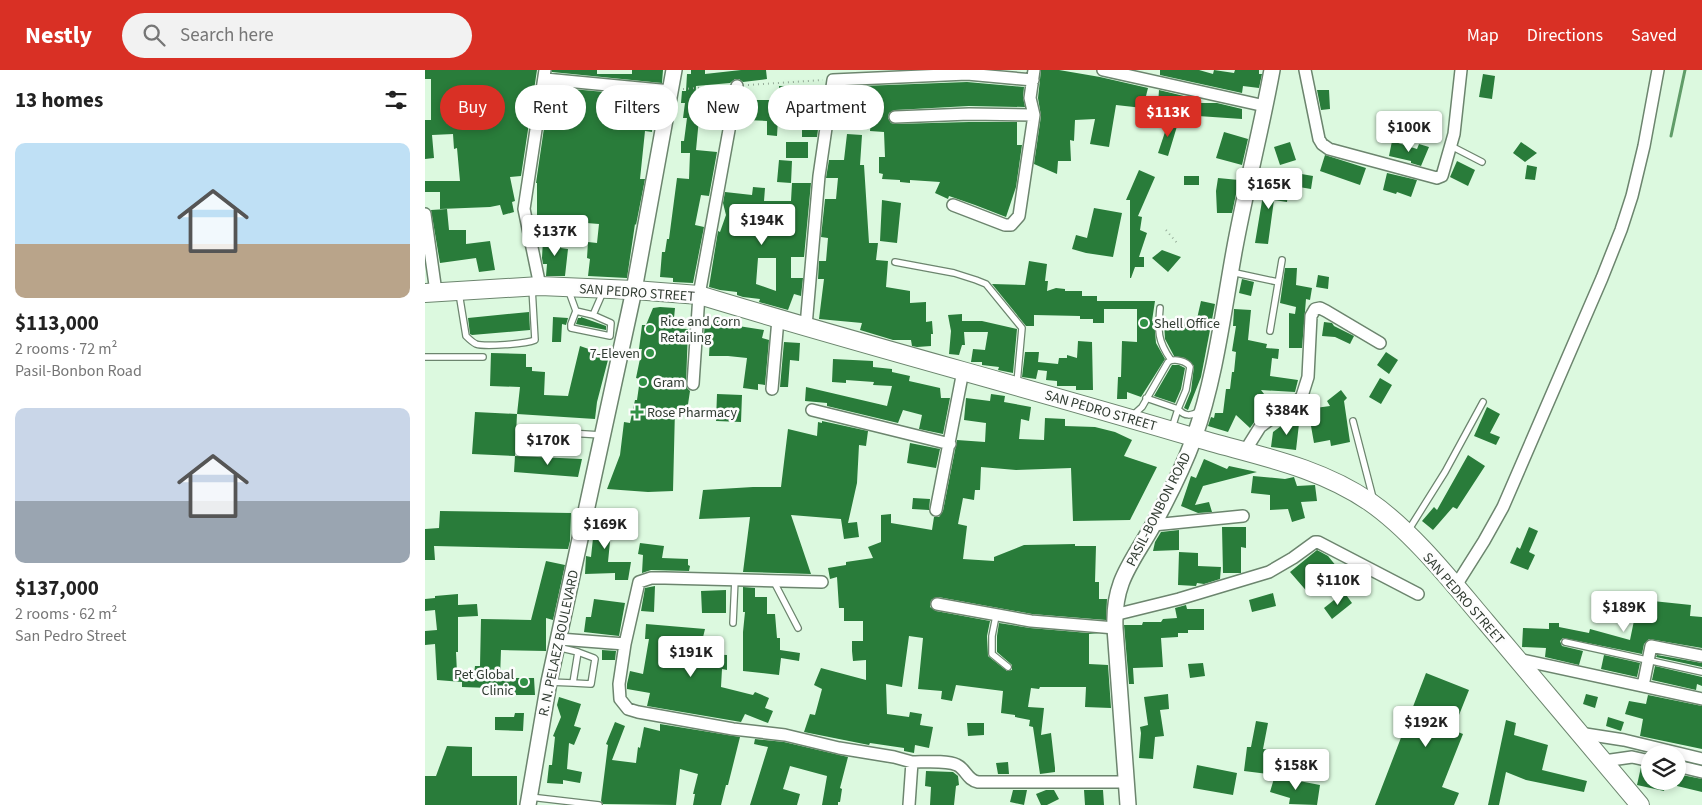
<!DOCTYPE html>
<meta charset="utf-8">
<style>
body{margin:0;font-family:"Source Sans 3",sans-serif;background:#f2f2f2;color:#222;height:100vh;display:flex;flex-direction:column;font-size:19px;white-space:nowrap}
*{box-sizing:border-box;margin:0}
p{font-size:16px;color:#767676}
.icon{flex:none;width:28px;height:28px;fill:none;stroke:currentColor;stroke-width:2;stroke-linecap:round;stroke-linejoin:round}
.map{position:relative;flex:1;overflow:hidden}
.sheet{display:flex;flex-direction:column;background:#fff;width:425px}
.sheet>*{flex:none}
.guide{position:absolute;left:15px;top:15px;width:475px;height:45px;display:flex;gap:10px}
.controls{position:absolute;left:1216px;top:675px;display:grid;gap:10px}
.controls a{display:grid;place-items:center;width:45px;height:45px;border-radius:50%;background:#fff;box-shadow:0 2px 8px #0003;font-size:25px}
.price{position:absolute;translate:-50% -42px;padding:0 11px;border-radius:5px;background:#fff;color:#222;font-size:16px;line-height:32px;filter:drop-shadow(0 1px 2px #0008)}
.price::after{content:'';position:absolute;left:50%;top:30px;width:15px;height:11px;margin-left:-8px;background:inherit;clip-path:polygon(0 0,100% 0,50% 100%)}
.price.selected{background:#d93025;color:#fff}
ul{padding:0;list-style:none}
li{display:grid;align-content:center;gap:10px;height:265px;padding:0 15px}
li span{display:grid;place-items:center;height:155px;border-radius:10px;color:#555}
li>.icon{margin-inline-start:auto}
span .icon{width:90px;height:90px;fill:#fffc;stroke-width:1}
li b{font-size:21px}
h2{display:flex;justify-content:space-between;align-items:center;height:60px;padding:0 15px;font-size:21px}
.tag{padding:0 18px;border-radius:22px;background:#fff;box-shadow:0 2px 8px #0003;font-size:18px;line-height:45px}
.tag.selected{background:#d93025;color:#fff}
header{display:flex;align-items:center;gap:30px;box-sizing:border-box;height:70px;padding:0 25px;background:#d93025;color:#fff}
header strong{font-size:24px}
nav{display:flex;gap:28px;margin-inline-start:auto;font-size:18px}
.search{width:350px;height:45px;background:#f2f2f2;display:flex;align-items:center;gap:12px;box-sizing:border-box;padding:0 18px;border-radius:28px;color:#767676;font-size:19px}
main{display:flex;flex:1;min-height:0}
.map>svg:first-child{display:block}
.lines{fill:none;stroke-linecap:round;stroke-linejoin:round}
.stream{stroke:#609c68;stroke-width:3}
.building{fill:#297c3a;fill-rule:evenodd}
.lane-casing{stroke:#6c856e;stroke-width:8}
.street-casing{stroke:#6c856e;stroke-width:14}
.secondary-casing{stroke:#6c856e;stroke-width:18}
.primary-casing{stroke:#6c856e;stroke-width:20}
.path{stroke:#96ac99;stroke-width:2;stroke-dasharray:1 4;stroke-linecap:butt}
.lane{stroke:#fff;stroke-width:5.5}
.street{stroke:#fff;stroke-width:11}
.secondary{stroke:#fff;stroke-width:15}
.primary{stroke:#fff;stroke-width:18}
.poi-dot{fill:#319246;stroke:#fdfdfd;stroke-width:2}
.labels{text-anchor:middle;stroke-width:5;stroke-linejoin:round;paint-order:stroke}
.street-label{font-size:14px;fill:#303b31;stroke:#fdfdfd}
.poi-label{font-size:14px;fill:#303b31;stroke:#fdfdfd;text-anchor:start}
</style>
<header>
<strong>Nestly</strong>
<div class="search"><svg class="icon" aria-label="search" viewBox="0 0 24 24"><circle cx="10" cy="10" r="6"/><path d="M15 15l6 6"/></svg>Search here</div>
<nav><a>Map</a><a>Directions</a><a>Saved</a></nav>
</header>
<main>
<section class="sheet">
<h2>13 homes<svg class="icon" aria-label="filters" viewBox="0 0 24 24"><path d="M4 7h16M4 17h16"/><circle cx="9" cy="7" r="2"/><circle cx="15" cy="17" r="2"/></svg></h2>
<ul>
<li><span style="background:linear-gradient(#bfe0f5 65%,#b9a48a 0)"><svg class="icon" aria-label="home" viewBox="0 0 24 24"><path d="M3 11l9-7 9 7M6 9v11h12V9"/></svg></span><div><b>$113,000</b><p>2 rooms · 72 m²</p><p>Pasil-Bonbon Road</p></div></li>
<li><span style="background:linear-gradient(#c9d6e8 60%,#9aa5b1 0)"><svg class="icon" aria-label="home" viewBox="0 0 24 24"><path d="M3 11l9-7 9 7M6 9v11h12V9"/></svg></span><div><b>$137,000</b><p>2 rooms · 62 m²</p><p>San Pedro Street</p></div></li>
</ul>
</section>
<div class="map">
<svg width="1277" height="735" viewBox="0 0 1277 735">
<rect width="100%" height="100%" fill="#dcf9df"/>
<g class="lines">
<path class="stream" d="M1246,66L1260,0"/>
</g>
<path class="building" d="M0,0H112L96,106L85,107L90,131L87,132L89,142L78,145L75,135L65,137L15,139V122H0V111H35L32,78L29,79L28,64L7,65L9,88L0,89V50H6V9H0Z
M127,0H172V4H207V0H238L237,13L127,2Z
M266,0H280V4L316,0H341L342,9L318,12L314,9H310L305,13L271,16L270,37L275,38L271,80L292,82L284,126L276,125L270,155L279,157L268,213L248,212V208L235,207L237,182H240L242,169H244L252,108L264,109L265,83H256V71H259L262,48H258L260,33H256L257,21H261L262,4H266Z
M616,0H634L675,7L723,18L718,38L691,35L684,77L665,74L670,49L650,50L649,71L645,70L646,91H633L632,104L609,94L616,46L613,28Z
M735,0H774L788,4L789,0L809,3L810,0H834V4H837L834,18L818,16L817,23L735,5Z
M1058,4L1070,6L1067,29L1054,27Z
M542,12L599,17L598,27L600,37L544,36L470,40L464,43L463,48L466,53L470,54L544,52H592V75H597L591,117L581,147L550,135L524,126L523,129L510,123L515,112L485,110V113L475,112V110L457,109L458,104L454,103V87H460L459,62L445,61L448,26H438L437,16Z
M354,16H364L363,27L396,28L392,40L394,52L392,67H377V49H353L352,66L342,65V51L320,50L321,34H325V30H354Z
M125,17L234,27L231,49H228L227,62L220,61L215,109H220L211,155L210,154L202,208L163,206L165,189L162,188L163,172L172,173L174,154L149,152V154H138V156L112,154V113H111Z
M734,20L759,26V35L733,34Z
M892,20H904L905,39L896,40Z
M775,33H792L817,39V49L773,46Z
M744,50L753,53L743,86L733,83Z
M799,62L823,69L817,95L791,88Z
M422,64L437,65L435,95H439L444,173H453L451,190L463,191L461,217L485,221V233L501,232V252L507,251L508,264H506V276L492,277L487,276L486,270H468L435,260L437,253L394,249L399,209H393L394,191H401L403,168L396,167L400,129H411L413,108H401L404,90H419Z
M967,71L992,79L994,74L1004,77L996,96L986,93V91L964,86Z
M361,72H383V88H361Z
M865,72L871,90L855,95L849,77Z
M1096,72L1112,83L1100,92L1088,83Z
M900,85L941,98L935,115L895,101Z
M354,90L367,91L366,113L352,112Z
M1032,91L1050,100L1043,116L1025,107Z
M1102,95L1112,97L1110,110L1100,109Z
M714,100L730,107L713,146L717,147L715,160L722,163L714,187H719V197H710L706,208H705V130H701Z
M865,102L888,106L886,119L862,115Z
M962,103L992,110L986,127L972,122L971,124L958,120Z
M759,106H774V115H759Z
M793,108L814,110L807,143H792L791,121Z
M367,113H386L379,187H366V208H378L376,226L369,224L363,240L334,232L335,229L318,227L312,225V222L295,220L284,217L293,161L295,162L301,145L298,133L300,122L327,125L328,117L340,118L339,131H366ZM333,188H351V221L331,214Z
M840,113L864,116L862,132L849,130L843,174L830,173Z
M457,130L476,133L472,173L455,171Z
M669,138L697,143L688,187L661,183L647,179L651,165L662,168Z
M22,139L24,160H41V174L65,171L70,200L54,202L51,188L15,193L6,140Z
M137,167L136,178L143,179L140,206H121L122,194H118L117,188L118,169Z
M737,180L756,187L743,202L727,188Z
M604,191L622,194L620,211H623L622,221L631,218L640,219V221H657V226H672V231H730L727,251H729L731,273L740,289L716,327L702,322V329H692L693,307H696L697,271L712,272V239H679V253H668V249H655V246L609,245V256H601L567,214L600,215Z
M860,198H872L871,215L887,218L885,230L881,229L877,278H864V243L870,244L871,237L855,233Z
M893,205L904,207L903,219L891,217Z
M817,209L829,212L826,226L814,223Z
M776,231L790,234L776,307L763,340L759,338L766,321L769,296L760,288L749,286L740,269L739,252L771,253Z
M235,237L250,238L248,258L263,259L261,314L262,318L265,321L262,341L250,339L248,421L223,422L182,419L195,385L199,352L205,353L210,330H212L215,309L211,308L217,279H214L217,255H221L228,238Z
M809,239L826,240L823,270L842,274L841,278L854,279L853,289L847,288L845,306L873,310L870,322L836,320L849,337L830,351L825,358L811,345L803,362L783,356L786,347L789,348L790,343H798L801,319H805L807,302H809L811,282L807,281L811,256H808Z
M104,242L105,260L47,265L45,264L43,248Z
M537,244V251H557L592,259L588,303L573,300L574,297L557,295V292H546L548,279L560,280L563,262H539L540,275H537L534,285L524,284L526,261L523,245Z
M128,247L143,248L141,255L137,254L136,272H127Z
M156,247L181,256V260L151,254L153,248H156Z
M280,249L308,252L307,255L339,260L337,268L344,270L340,315L333,314V320L318,318L322,288L303,286H284L285,267L279,266Z
M899,252L907,253L909,256L929,266L925,274L910,267L897,266Z
M653,271L667,272L668,320H651V316H632V311L621,310L622,301L613,300L611,309L597,307L600,282H614L613,292L633,294L634,288H642V285L652,288Z
M359,272L375,273L374,291L365,290L363,317H355Z
M155,276L184,286L172,332L170,349L92,344L95,317L65,316L66,283L101,284V297H107V301L120,302L119,325L143,326Z
M961,282L973,290L964,304L952,295Z
M408,289L448,291V297L467,299V302L485,306L484,311L515,318L516,328H525L518,364L494,359L497,345L478,340L473,353L402,336V333L380,331L381,317L462,336L467,316L448,315L449,312L421,310V313L407,312Z
M747,295H754L760,298L756,319L750,333L729,326Z
M955,308L967,315L956,334L944,327Z
M916,320L922,328L919,331L925,372L906,376L905,370L889,373L883,339L905,336L902,331Z
M292,324L317,325L316,352L291,351Z
M566,324L580,326L579,332L606,337L604,351L596,349L594,369L619,370L620,348L640,349V356L670,357L690,362L707,370L699,386L732,397L705,450L648,451L646,398L591,400L556,397L555,420H550L549,430L538,428L533,454L542,456L538,489L569,491V487L599,475L650,474V476H671L670,512H674V529H682L681,550L607,544L513,527L506,530L505,537L511,541L565,551L562,566L563,586L582,601L587,600V595L572,582V566L574,553L605,558L675,564H664V594L683,595L686,638L660,637L661,617H615L614,619L606,618L603,637L619,638L616,665L626,663L630,698V702L615,704L608,657L604,656L605,650L590,647V645L576,643L578,621L531,615L527,631L516,629L517,621L493,619L498,568L484,566L477,617L461,614L462,644L484,647L485,642L497,644L495,655L508,657L504,678L490,675L489,683L479,681V678L445,673L444,675L379,662L385,644L390,645L397,619L389,615L396,598L441,610V590L428,591L427,581V571H438V551H419V538H414L412,507L405,509L403,498L421,495V492L448,488L443,477L456,472V445L466,444V453L507,460L509,447H514L518,441L532,370L560,372L561,353L539,350L541,328L565,331Z
M1062,337L1075,344L1065,363L1075,367L1071,375L1049,366Z
M50,342L92,344L90,386L47,384Z
M875,345L871,380L846,377L848,362L860,353L862,355Z
M397,351L443,361L441,376L434,375L432,413L423,453L432,452L434,467L419,469L416,449L366,445L386,504L318,502L325,447L274,449L278,420L328,417H356L363,359L392,366L393,352L397,353Z
M485,373L515,379L511,398L482,393Z
M1043,385L1060,396L1032,439L1028,437L1008,460L997,451L1009,437L1012,440Z
M90,386L157,389L153,407L89,402Z
M779,389L802,399L804,396L832,402L778,416L770,435L784,432L787,442L773,443L756,436L766,406L771,408Z
M828,406L860,409L869,407L872,416L890,415L892,431L876,432L880,448L867,452L863,439L845,440V425L826,423Z
M488,428L505,429L504,440L487,439Z
M171,440L188,441L183,492H206L203,510H190V503L160,504L161,486L166,487Z
M15,441L146,443L145,471L143,479L9,476L10,490H0V459L14,458Z
M797,457H821V478L816,477V503H798Z
M1104,457L1113,461L1104,482L1110,485L1103,500L1085,493L1092,477L1095,479Z
M754,460V480L728,481L730,472L736,462Z
M215,473L239,476L237,488L263,489V495L265,496L264,501L226,500L217,503L218,485L213,484Z
M892,480L903,486L916,502L885,525L865,502Z
M754,482L773,483V496L796,497L795,509L779,514L772,513L771,516L753,515Z
M121,491L140,495L128,550L121,548V581L76,580L75,608H109L110,625H89V619L37,617V612L12,610L10,574L0,575V561L12,560L10,540L0,541V529L10,528V526L33,524V535L52,534L53,546L33,547V582H31L32,603L49,604L50,596H55L56,549L106,550Z
M230,516L229,542L216,541L220,518Z
M318,517L330,518V527H342V544H350L352,568H355V580L375,583L374,591L356,588L354,605L318,601V562L320,542H318Z
M301,520V543H277L276,521Z
M919,522L927,533L907,549L899,538Z
M848,523L851,536L827,542L824,530Z
M169,529L200,533L194,566L159,562L161,547H166Z
M1218,530L1266,535L1265,546L1277,547V578L1224,569L1219,574L1217,584L1138,568L1135,571L1137,576L1158,581L1154,595L1120,587L1121,578L1097,577L1098,558L1124,559V553H1134V557L1164,563L1165,559L1205,570L1212,536L1218,537Z
M761,535L762,539H779V560H763V563H753V567L736,568L738,597L708,598L709,614H704L699,555H717L718,552H736L738,549L752,548L750,538Z
M221,554L280,559L274,584L302,585V600L297,599L296,617L328,625L330,622L344,628L340,638L348,641L343,653L320,644L316,652L222,636L225,623L202,619V614L205,601L218,604L224,569H220Z
M177,580L191,581L190,590H177Z
M1179,585L1215,593L1212,607L1176,599Z
M1232,585L1277,593V597L1231,587Z
M778,593L780,606L765,608L763,594Z
M1230,596L1277,607V616L1272,614L1271,620L1227,610Z
M1001,603L1044,620L1028,660L1038,664L1017,717L1034,723L1029,735H950Z
M743,624L744,639L735,640L739,666L730,667L728,689L714,688L716,663L715,657L723,655L719,627Z
M1161,624L1173,627L1170,638L1158,634Z
M1223,625L1277,636V679L1215,666L1218,649L1200,644L1204,631L1221,634Z
M134,627L156,634L149,656L156,658L149,675L144,673L142,699L157,702L155,713L138,710V714L122,713L124,695H127L130,667L128,666L136,647L132,635Z
M90,643H99L98,661L70,660V647H89Z
M1183,647L1199,652L1196,661L1181,656Z
M1081,650L1091,653L1089,665L1123,675L1117,700L1162,711L1159,722L1101,710L1081,702L1074,735H1063Z
M831,651L843,653L838,679L847,680L843,704L819,701L822,677H826Z
M190,652L200,656L187,690L211,693L213,677L215,678L219,657L235,661V654L315,667L303,715H301L296,735H268L270,724H268L273,704L255,699L251,735L178,734L176,731L183,675L181,674Z
M542,653H559V665L543,666Z
M330,669L359,672L423,687L415,718L417,719L415,732H413V735H397L402,706L365,696L358,719L375,724L372,735H325L343,677L329,674Z
M22,676L47,677V706H92V735H0V706H11Z
M583,692L584,704H573L571,693Z
M772,695L812,703L808,725L768,718Z
M1216,697L1225,698V711H1241L1239,721L1212,715Z
M501,701L528,702L533,706L534,715L531,716L529,735H505L506,717L500,716Z
M1252,704L1277,709V722L1252,716Z
M850,705L869,710L895,715L892,735L864,734L865,728L845,722Z
M588,720H602L599,735L585,732Z
M621,720H629L634,729L622,735H616L611,724Z
M659,720H678L679,735H660Z"/>
<g class="lines">
<defs>
<path id="lane" d="M1026,76L1057,92
M470,192L529,203L551,210L561,214L597,258L592,313
M806,202L853,212
M143,219L151,241L168,245L178,222
M34,223L41,266C44,269 47,272 51,274C59,277 101,274 110,270L107,218
M735,238C733,261 732,270 746,290
M151,241L146,254V258L185,266L186,253L168,245
M845,261L857,190
M0,287H58
M721,328L753,339L747,358
M707,346L717,337L743,292C749,288 762,291 765,297L761,320L753,339C760,347 766,346 775,341
M928,351L948,428
M112,361L176,365
M983,461L1020,402L1058,332
M348,510L373,558
M571,546L567,566V584L583,597
M308,553L310,509
M1140,572L1277,602
M124,612L148,613L153,582L132,577
M148,613L166,614L170,589L169,588L153,582
M105,727L174,735"/>
<path id="street" d="M678,0L840,36
M880,0L894,69L897,74L904,79L1012,108L1017,106L1029,64L1036,0
M120,9L246,21
M470,47L544,44L609,45
M528,135L580,155H586L594,146L609,45L605,28L609,0
M0,144L11,222
M115,216L99,139L120,0
M381,256L394,106L408,10L542,4L608,10
M268,314L274,225L312,16
M347,319L353,249
M387,340L525,374
M820,381L835,357L855,342L872,332L877,326L883,307L886,246L890,239L895,238L901,241L955,273
M511,440L538,301
M728,455L818,446
M397,512L240,508H226L214,512L200,574L194,614L195,629L203,639L213,642L308,659L360,665L414,678L469,687L487,692L484,735
M1030,517L1059,471L1078,437L1177,208L1196,160L1207,126L1219,76L1233,0
M512,534L606,551L690,558
M689,545L754,529L844,502L868,488L890,472H893L993,524
M134,569L200,574
M1093,589L1277,629
M1218,616L1226,576L1277,586
M1154,663L1199,670L1277,689
M1179,691L1207,687L1225,691
M487,692C499,692 522,690 532,695C541,699 542,710 553,712H701
M1252,696L1277,702"/>
<path id="secondary" d="M103,735L124,612L209,220L249,0
M703,735L690,558C688,512 706,494 727,457C743,428 758,398 769,368C790,309 798,243 809,182C820,121 836,61 847,0"/>
<path id="primary" d="M0,223L115,216L209,220L274,225C438,275 604,318 768,367C828,385 891,395 945,432C987,461 1027,512 1061,552C1112,613 1164,674 1215,735"/>
</defs>
<use href="#lane" class="lane-casing"/>
<use href="#street" class="street-casing"/>
<use href="#secondary" class="secondary-casing"/>
<use href="#primary" class="primary-casing"/>
<path class="path" d="M323,15L398,10
M258,19L300,16
M741,160L752,173"/>
<use href="#lane" class="lane"/>
<use href="#street" class="street"/>
<use href="#secondary" class="secondary"/>
<use href="#primary" class="primary"/>
</g>
<g class="poi-dot">
<circle cx="719" cy="253" r="5"/>
<circle cx="225" cy="259" r="5"/>
<circle cx="225" cy="283" r="5"/>
<circle cx="218" cy="312" r="5"/>
<path d="M209.5 334.5h5v5h5v5h-5v5h-5v-5h-5v-5h5z"/>
<circle cx="99" cy="612" r="5"/>
</g>
<g class="labels">
<g class="street-label">
<text transform="translate(212 222) rotate(4)" y="5">SAN PEDRO STREET</text>
<text transform="translate(676 340) rotate(16)" y="5">SAN PEDRO STREET</text>
<text transform="translate(733 439) rotate(-63)" y="5">PASIL-BONBON ROAD</text>
<text transform="translate(1039 528) rotate(49)" y="5">SAN PEDRO STREET</text>
<text transform="translate(133 573) rotate(-78)" y="5">R. N. PELAEZ BOULEVARD</text>
</g>
<g class="poi-label">
<text x="235" y="256">Rice and Corn<tspan x="235" dy="16">Retailing</tspan></text>
<text x="729" y="258">Shell Office</text>
<text x="215" y="288" text-anchor="end">7-Eleven</text>
<text x="228" y="317">Gram</text>
<text x="222" y="347">Rose Pharmacy</text>
<text x="89" y="609" text-anchor="end">Pet Global<tspan x="89" dy="16">Clinic</tspan></text>
</g>
</g>
</svg>
<div class="controls">
<a><svg class="icon" aria-label="layers" viewBox="0 0 24 24"><path d="M12 4l9 5-9 5-9-5zM3 14l9 5 9-5"/></svg></a>
</div>
<b class="price selected" style="left:743px;top:68px">$113K</b>
<b class="price" style="left:984px;top:83px">$100K</b>
<b class="price" style="left:844px;top:140px">$165K</b>
<b class="price" style="left:337px;top:176px">$194K</b>
<b class="price" style="left:130px;top:187px">$137K</b>
<b class="price" style="left:862px;top:366px">$384K</b>
<b class="price" style="left:123px;top:396px">$170K</b>
<b class="price" style="left:180px;top:480px">$169K</b>
<b class="price" style="left:913px;top:536px">$110K</b>
<b class="price" style="left:1199px;top:563px">$189K</b>
<b class="price" style="left:266px;top:608px">$191K</b>
<b class="price" style="left:1001px;top:678px">$192K</b>
<b class="price" style="left:871px;top:721px">$158K</b>
<div class="guide">
<a class="tag selected">Buy</a>
<a class="tag">Rent</a>
<a class="tag">Filters</a>
<a class="tag">New</a>
<a class="tag">Apartment</a>
</div>
</div>
</main>
